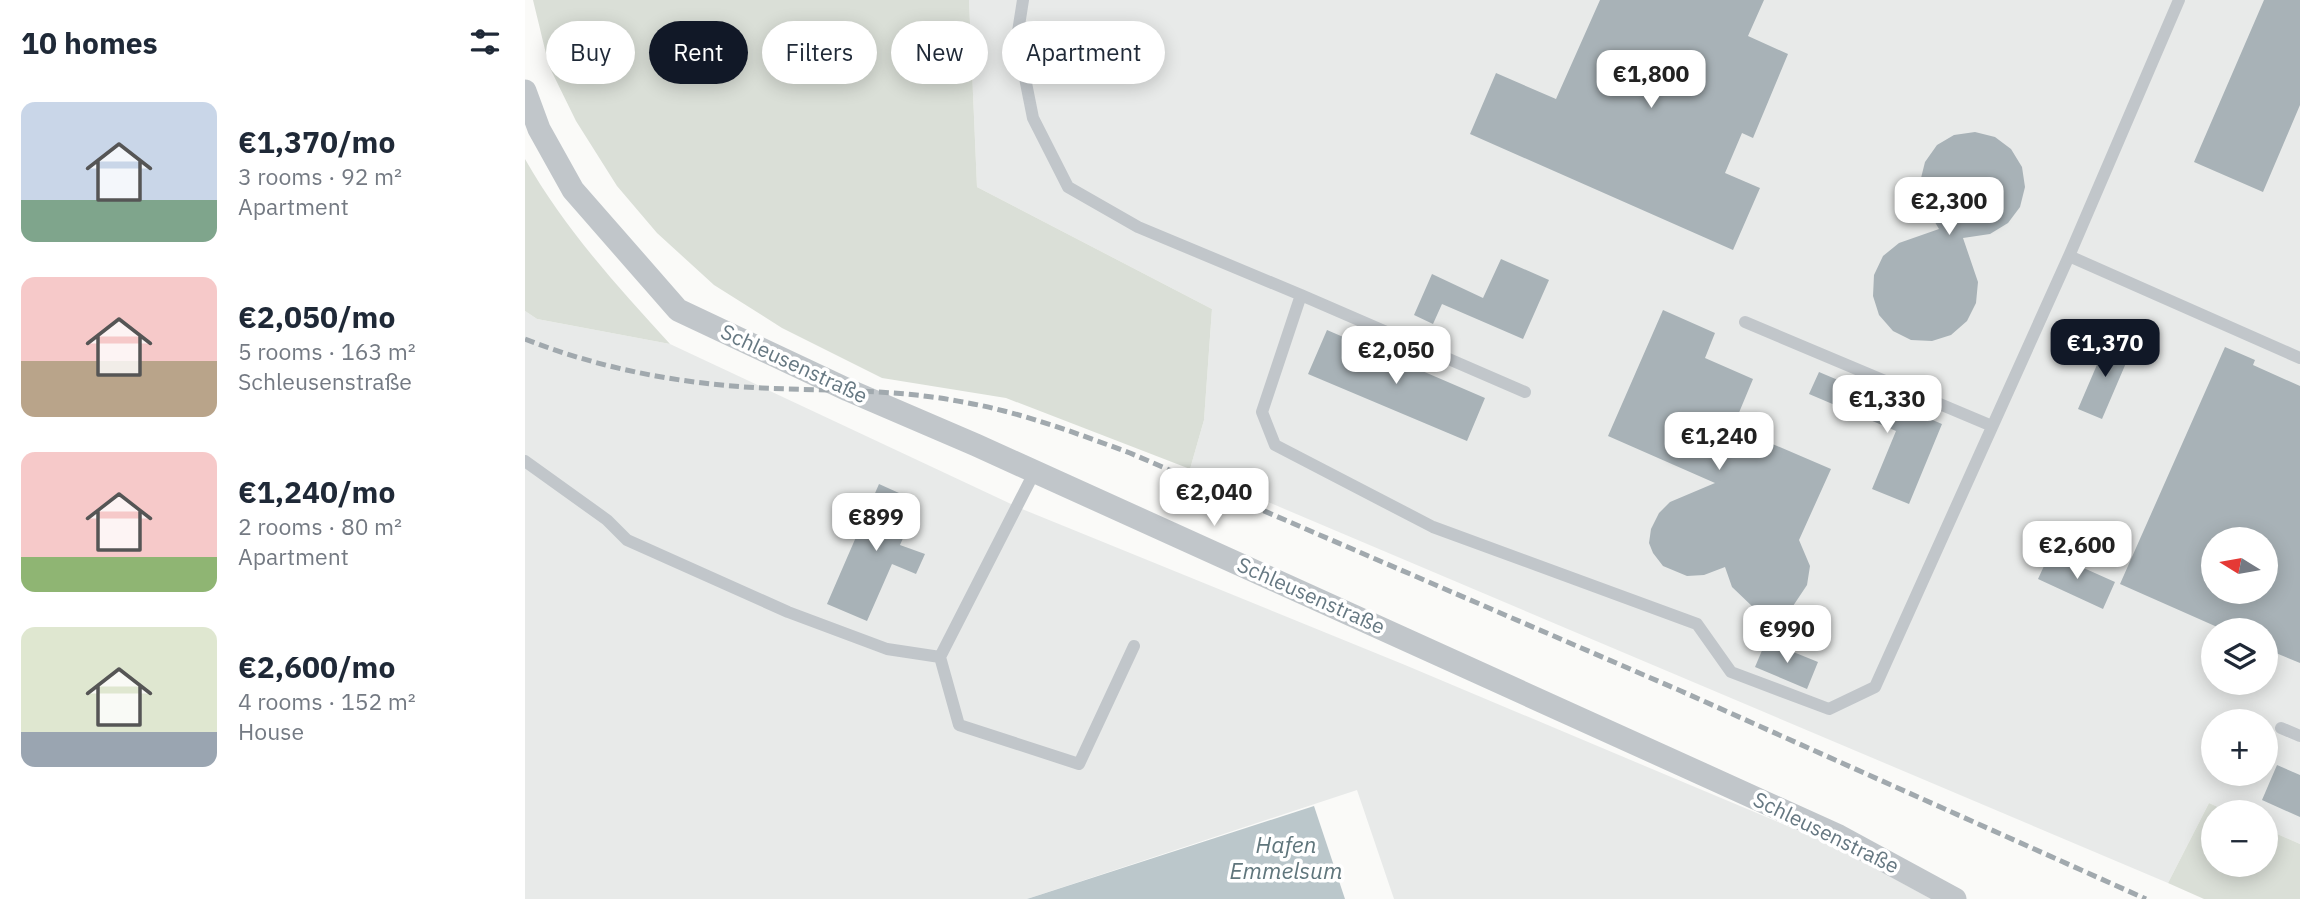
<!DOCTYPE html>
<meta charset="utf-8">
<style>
body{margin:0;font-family:"IBM Plex Sans",sans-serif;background:#f2f2f3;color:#1f2937;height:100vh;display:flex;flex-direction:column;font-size:26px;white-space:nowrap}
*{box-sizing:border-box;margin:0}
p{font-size:23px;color:#747a83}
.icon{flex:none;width:38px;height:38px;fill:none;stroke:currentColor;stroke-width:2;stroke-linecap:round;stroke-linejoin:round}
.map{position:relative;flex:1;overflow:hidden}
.drawer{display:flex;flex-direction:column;background:#fff;width:525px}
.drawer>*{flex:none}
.hud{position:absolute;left:21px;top:21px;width:665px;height:63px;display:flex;gap:14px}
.needle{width:46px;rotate:281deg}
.buttons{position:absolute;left:1676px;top:527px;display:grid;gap:14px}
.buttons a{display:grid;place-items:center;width:77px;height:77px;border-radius:50%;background:#fff;box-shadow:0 4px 18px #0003;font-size:35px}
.price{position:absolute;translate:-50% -60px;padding:0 16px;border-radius:14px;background:#fff;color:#222;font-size:23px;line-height:46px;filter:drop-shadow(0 2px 4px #0008)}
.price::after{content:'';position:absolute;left:50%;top:42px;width:21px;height:16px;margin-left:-10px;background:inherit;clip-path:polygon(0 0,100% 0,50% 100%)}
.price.current{background:#111827;color:#fff}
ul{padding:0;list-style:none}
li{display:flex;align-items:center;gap:21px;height:175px;padding:0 21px}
li span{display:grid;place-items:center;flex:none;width:196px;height:140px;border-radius:14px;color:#555}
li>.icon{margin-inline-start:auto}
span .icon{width:84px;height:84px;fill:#fffc;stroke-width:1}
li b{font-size:30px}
h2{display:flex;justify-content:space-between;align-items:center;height:84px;padding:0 21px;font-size:30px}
.pill{padding:0 24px;border-radius:32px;background:#fff;box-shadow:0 4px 18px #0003;font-size:24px;line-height:63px}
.pill.current{background:#111827;color:#fff}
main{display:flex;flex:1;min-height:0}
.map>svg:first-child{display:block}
.built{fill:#e8eae9;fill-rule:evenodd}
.green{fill:#dadfd7}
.water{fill:#bbc7cb}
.building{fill:#a8b2b7;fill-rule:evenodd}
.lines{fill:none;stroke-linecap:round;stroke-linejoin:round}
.lane{stroke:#c1c6ca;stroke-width:12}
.street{stroke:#c1c6ca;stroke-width:23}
.rail{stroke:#a1a9ae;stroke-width:5;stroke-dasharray:10 5;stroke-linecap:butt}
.labels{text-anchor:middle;stroke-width:7;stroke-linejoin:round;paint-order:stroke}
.street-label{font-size:21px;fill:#667882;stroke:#fff}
.water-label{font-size:23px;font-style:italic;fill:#60767c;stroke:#fff}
</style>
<main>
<section class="drawer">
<h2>10 homes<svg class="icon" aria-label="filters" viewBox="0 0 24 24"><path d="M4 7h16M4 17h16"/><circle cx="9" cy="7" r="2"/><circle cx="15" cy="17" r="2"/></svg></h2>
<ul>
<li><span style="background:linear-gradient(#c9d6e8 70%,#7fa58c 0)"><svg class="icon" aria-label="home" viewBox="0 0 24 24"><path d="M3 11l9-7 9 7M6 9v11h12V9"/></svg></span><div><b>€1,370/mo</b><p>3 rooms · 92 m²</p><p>Apartment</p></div></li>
<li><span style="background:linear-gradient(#f6c9c9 60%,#b9a48a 0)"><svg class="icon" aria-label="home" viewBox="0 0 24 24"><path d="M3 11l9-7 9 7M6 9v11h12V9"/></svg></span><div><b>€2,050/mo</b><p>5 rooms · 163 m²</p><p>Schleusenstraße</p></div></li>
<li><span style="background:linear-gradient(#f6c9c9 75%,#8fb573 0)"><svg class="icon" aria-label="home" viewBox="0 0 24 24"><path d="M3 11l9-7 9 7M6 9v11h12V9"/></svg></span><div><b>€1,240/mo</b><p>2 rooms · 80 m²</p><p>Apartment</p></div></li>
<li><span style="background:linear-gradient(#dfe7d0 75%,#9aa5b1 0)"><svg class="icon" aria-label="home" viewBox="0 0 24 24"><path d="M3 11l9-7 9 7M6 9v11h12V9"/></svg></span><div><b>€2,600/mo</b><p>4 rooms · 152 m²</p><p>House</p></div></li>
</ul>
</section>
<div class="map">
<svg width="1775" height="899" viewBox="0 0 1775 899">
<rect width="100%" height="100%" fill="#fafaf8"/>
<path class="built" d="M444,0H1775V844L1741,829V812H1704L1684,803L1643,883L665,469L679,420L687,309L452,187ZM1689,539H1741V592H1689ZM1689,630H1741V682H1689ZM1689,721H1741V774H1689Z
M0,311L12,319L145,344L497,509L880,665L1310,846L1406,899H869L832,790L502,899H0Z"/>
<path class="green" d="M8,0H444L452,187L687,309L679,420L665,469L481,398L357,378L257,328L189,285L132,233L92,186L51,121L24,66Z
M0,159C39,228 92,286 145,344L12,319L0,311Z
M1684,803L1704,812H1689V864H1741V829L1775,844V899H1679L1643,883Z"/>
<path class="water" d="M789,806L820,899H502Z"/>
<path class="building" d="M1075,0H1239L1223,36L1263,54L1228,138L1217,133L1200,173L1235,188L1208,250L945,134L971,73L1031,99Z
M1739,0H1775V105L1738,192L1669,162Z
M1450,132L1470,137L1486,149L1497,167L1500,187L1495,207L1483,223L1465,234L1438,238L1453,282L1451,303L1442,321L1426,335L1407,341L1386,340L1368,331L1354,315L1348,296L1349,275L1358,256L1374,243L1414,229L1398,202L1395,182L1400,162L1412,145L1429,135Z
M976,259L1024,280L998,339L917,304L908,324L889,315L907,274L958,298Z
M1138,310L1190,333L1180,358L1228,379L1208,427L1306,469L1274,540L1285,566L1282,585L1268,606L1249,613L1229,608L1207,587L1200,567L1179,575L1162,576L1138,566L1128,553L1124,543L1126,529L1134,513L1145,502L1190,483L1083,436Z
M802,330L960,398L942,441L783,374Z
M1583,339L1607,349L1577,419L1553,409Z
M1700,347L1730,360L1728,365L1775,386V663L1741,649V630H1699L1595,584ZM1689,539H1741V592H1689Z
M1294,372L1417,424L1384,504L1347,489L1371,431L1284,394Z
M354,484L394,502L375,545L400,554L391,574L367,564L342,621L302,604Z
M1525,553L1590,582L1578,609L1513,579Z
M1241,641L1293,662L1282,689L1230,667Z
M1752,765L1775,775V817L1737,800Z"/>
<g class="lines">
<path class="lane" d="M498,0L492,38L508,118L543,187L613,227L776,295
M1654,0L1544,256L1775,358
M1220,322L1467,426
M1000,392L776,295L737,412L750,445L908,527L1172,624L1206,672L1304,709L1350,687L1544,256
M0,461L82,520L102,540L263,612L362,649L415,657L510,471
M415,657L434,725L554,764L609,646
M1756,728L1775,736"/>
<path class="street" d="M0,91L14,129L48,190L153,310L323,390L451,445L1314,836L1430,899"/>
<path class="rail" d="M0,339C76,369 156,384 237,388C304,391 372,389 438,402C495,412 551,433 605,453L1156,691L1621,899"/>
</g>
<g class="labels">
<g class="street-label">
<text transform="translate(269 364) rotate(25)" y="7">Schleusenstraße</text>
<text transform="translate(786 596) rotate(24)" y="7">Schleusenstraße</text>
<text transform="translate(1301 833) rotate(26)" y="7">Schleusenstraße</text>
</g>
<g class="water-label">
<text x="761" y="853">Hafen<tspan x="761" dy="26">Emmelsum</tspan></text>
</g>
</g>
</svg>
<div class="buttons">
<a><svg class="needle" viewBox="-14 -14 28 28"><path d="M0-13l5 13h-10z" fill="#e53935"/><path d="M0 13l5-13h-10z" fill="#747a83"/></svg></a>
<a><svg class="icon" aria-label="layers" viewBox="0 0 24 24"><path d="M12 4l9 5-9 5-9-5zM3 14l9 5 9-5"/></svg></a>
<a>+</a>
<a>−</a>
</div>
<b class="price" style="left:1126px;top:110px">€1,800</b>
<b class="price" style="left:1424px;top:237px">€2,300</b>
<b class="price current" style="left:1580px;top:379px">€1,370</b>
<b class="price" style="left:871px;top:386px">€2,050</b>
<b class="price" style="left:1362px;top:435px">€1,330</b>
<b class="price" style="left:1194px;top:472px">€1,240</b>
<b class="price" style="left:689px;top:528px">€2,040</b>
<b class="price" style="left:351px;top:553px">€899</b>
<b class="price" style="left:1552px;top:581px">€2,600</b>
<b class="price" style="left:1262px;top:665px">€990</b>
<div class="hud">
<a class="pill">Buy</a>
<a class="pill current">Rent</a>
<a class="pill">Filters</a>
<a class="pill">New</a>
<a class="pill">Apartment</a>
</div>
</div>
</main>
